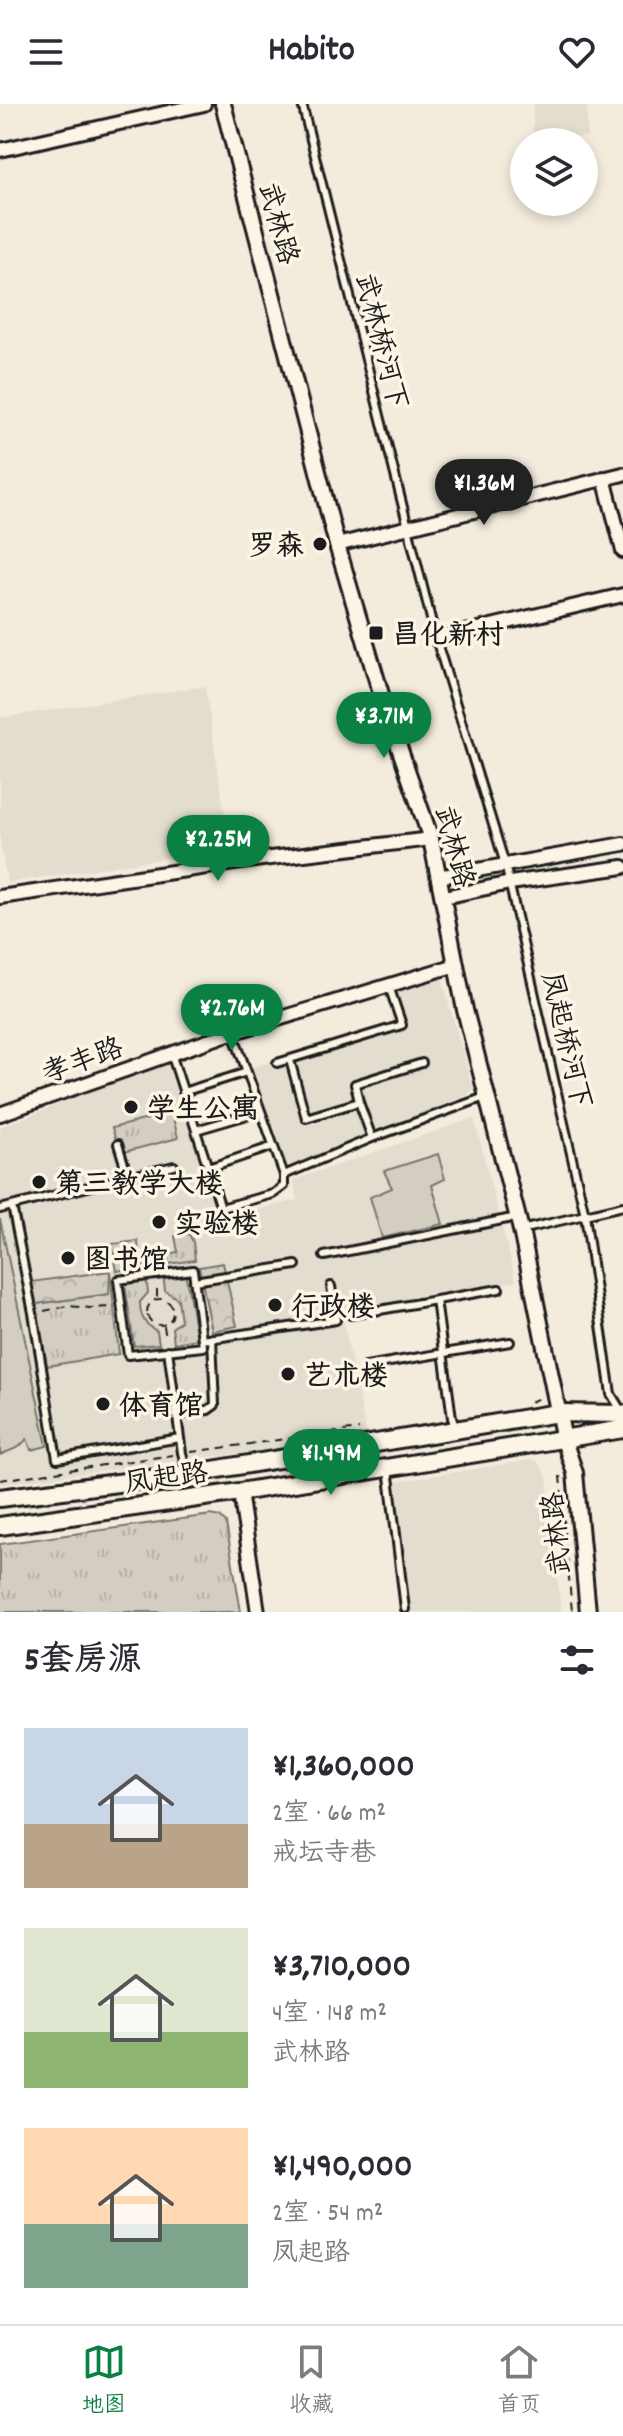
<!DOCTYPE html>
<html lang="zh">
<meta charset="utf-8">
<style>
body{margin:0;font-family:Dekko,"LXGW WenKai TC",sans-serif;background:#f7f7f7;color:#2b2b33;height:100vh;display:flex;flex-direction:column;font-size:30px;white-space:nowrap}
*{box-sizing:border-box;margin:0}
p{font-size:26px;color:#7c7c81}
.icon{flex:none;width:44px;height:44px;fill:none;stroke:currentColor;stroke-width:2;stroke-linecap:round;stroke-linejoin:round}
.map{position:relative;height:1508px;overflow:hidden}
.panel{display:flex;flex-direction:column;background:#fff;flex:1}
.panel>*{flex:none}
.controls{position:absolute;left:510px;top:24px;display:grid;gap:16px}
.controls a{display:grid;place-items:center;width:88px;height:88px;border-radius:50%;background:#fff;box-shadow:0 4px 12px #0003;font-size:40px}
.price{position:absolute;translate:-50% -68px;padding:0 18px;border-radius:28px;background:#0b8043;color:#fff;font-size:26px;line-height:52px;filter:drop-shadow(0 2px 4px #0008)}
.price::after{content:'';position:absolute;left:50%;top:48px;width:24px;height:18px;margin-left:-12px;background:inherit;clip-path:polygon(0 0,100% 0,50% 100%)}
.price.active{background:#222;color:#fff}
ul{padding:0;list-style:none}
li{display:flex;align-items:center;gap:24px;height:200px;padding:0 24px}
li span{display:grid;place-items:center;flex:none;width:224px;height:160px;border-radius:0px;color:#555}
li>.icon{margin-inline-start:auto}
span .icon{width:96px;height:96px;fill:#fffc;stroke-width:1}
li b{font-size:34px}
h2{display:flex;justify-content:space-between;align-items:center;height:96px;padding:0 24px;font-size:34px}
header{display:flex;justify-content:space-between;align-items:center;height:104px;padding:0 24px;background:#fff;font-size:36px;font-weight:700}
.dock{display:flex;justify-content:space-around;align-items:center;height:112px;border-top:2px solid #e1e1e2;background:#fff;font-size:22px;color:#7c7c81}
.dock a{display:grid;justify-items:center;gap:4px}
.dock .active{color:#0b8043}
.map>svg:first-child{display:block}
.built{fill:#e3ddcf}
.grass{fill:url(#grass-tufts);stroke:#78756e;stroke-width:2}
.forest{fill:url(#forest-crowns);stroke:#78756e;stroke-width:2}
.park{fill:#d3cec1;stroke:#78756e;stroke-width:2}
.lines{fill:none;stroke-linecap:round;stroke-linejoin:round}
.service-casing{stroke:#1c1c1c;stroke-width:12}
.minor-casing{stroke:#1c1c1c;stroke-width:18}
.tertiary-casing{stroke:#1c1c1c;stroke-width:20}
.secondary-casing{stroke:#1c1c1c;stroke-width:22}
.path{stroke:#1c1c1c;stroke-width:2;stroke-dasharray:8 6;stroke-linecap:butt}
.service{stroke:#fcf5e5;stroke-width:6}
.minor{stroke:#fcf5e5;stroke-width:12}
.tertiary{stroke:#fcf5e5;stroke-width:14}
.secondary{stroke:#fcf5e5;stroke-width:16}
.poi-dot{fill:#1c1c1c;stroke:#fcf5e5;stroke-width:3}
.labels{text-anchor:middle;stroke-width:7;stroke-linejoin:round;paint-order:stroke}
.street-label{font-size:28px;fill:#1c1c1c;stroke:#fcf5e5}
.poi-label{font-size:28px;font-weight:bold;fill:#1c1c1c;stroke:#fcf5e5;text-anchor:start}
</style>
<header><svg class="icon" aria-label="menu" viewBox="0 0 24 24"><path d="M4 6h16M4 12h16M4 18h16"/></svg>Habito<svg class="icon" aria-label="heart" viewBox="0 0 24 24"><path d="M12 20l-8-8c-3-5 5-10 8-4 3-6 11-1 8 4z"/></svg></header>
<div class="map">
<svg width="623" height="1508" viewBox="0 0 623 1508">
<defs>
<pattern id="grass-tufts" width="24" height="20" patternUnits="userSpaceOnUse" patternTransform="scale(2)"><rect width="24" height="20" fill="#d3cec1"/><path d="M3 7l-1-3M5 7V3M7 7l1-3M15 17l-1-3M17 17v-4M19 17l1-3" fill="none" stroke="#b5b0a5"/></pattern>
<pattern id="forest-crowns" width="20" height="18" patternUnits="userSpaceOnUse" patternTransform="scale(2)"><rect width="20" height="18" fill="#d3cec1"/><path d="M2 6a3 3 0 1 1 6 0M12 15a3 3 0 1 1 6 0" fill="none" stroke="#b5b0a5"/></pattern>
</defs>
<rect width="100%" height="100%" fill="#f3ecdd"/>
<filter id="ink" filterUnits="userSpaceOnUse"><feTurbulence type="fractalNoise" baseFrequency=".0125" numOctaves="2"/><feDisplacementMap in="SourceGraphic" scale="16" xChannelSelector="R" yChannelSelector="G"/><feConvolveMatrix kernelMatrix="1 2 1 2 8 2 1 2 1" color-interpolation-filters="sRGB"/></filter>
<g filter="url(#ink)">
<path class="built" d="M533,0H623V3H587V33H533Z
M205,582L230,744L7,779L0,736V614Z
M441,872L473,984L468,991L287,1064L250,964L393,919L386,889Z
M168,958L220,1114L298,1096L293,1076L474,1014L516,1177L341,1206L367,1333L0,1380V1023Z
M536,1355L547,1373L561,1508H411L395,1378Z"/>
<path class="grass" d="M172,1009L178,1034L120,1049L112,1024Z
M189,1130L193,1138L195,1156L168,1160L167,1150L178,1148L175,1132Z
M138,1137L139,1151H149V1161L117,1167L112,1140Z
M110,1167L119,1250L47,1262L36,1200L108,1190Z
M185,1167L197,1235L174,1239L172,1224L181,1217L178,1195L165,1187L163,1170Z
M146,1172L148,1189L140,1198C140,1213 144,1220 157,1227L159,1240L134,1242L125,1180Z
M211,1411L220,1413L226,1419L241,1508H0V1440Z"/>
<path class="forest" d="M223,1159L237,1222L212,1227L199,1163Z
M110,1167L109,1190L36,1200L31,1178Z"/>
<path class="park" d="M438,1050L445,1075L432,1081L443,1120L382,1134L370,1093L392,1084L384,1067Z
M0,1115L47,1342L31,1346L27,1335L19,1343L0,1351Z"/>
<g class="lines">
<defs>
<path id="service" d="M302,0L436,535L505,760L585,1111L611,1290L622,1308
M233,929L284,1071
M171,949L221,1104L273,1090L284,1082V1071L372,1034L485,993
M290,956L306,1014L359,998L355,980L422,959
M277,959L402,921L389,882
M183,988L247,968
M359,998L372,1034
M196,1026L261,1007
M208,1064L274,1042
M128,1073L174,1062
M12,1102L33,1209L57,1355L180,1334
M0,1105L128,1073L118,1040
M521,1126L623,1102
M324,1152L517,1113
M193,1166L203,1243L128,1251L118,1176Z
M194,1177L296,1161
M436,1196L452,1314L455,1323
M351,1211L499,1185
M202,1236L336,1216L331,1182
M168,1246L182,1349L187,1367
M366,1262L510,1238
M176,1311L208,1306L215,1301L212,1234
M388,1364L405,1505"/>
<path id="minor" d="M0,46L204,0
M604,374L623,447
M337,441L623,370
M436,535L623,491
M438,773L623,740
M0,793L262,755L431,735
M444,793L510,779L623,763
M0,1010L222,932L456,861
M240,1388L258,1508"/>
<path id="tertiary" d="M223,0L337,441L383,597L431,735L465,906L521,1126L564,1336L575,1369L588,1508"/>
<path id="secondary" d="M0,1394L188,1370L558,1309L623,1310
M0,1422L240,1388L623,1325"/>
</defs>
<use href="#service" class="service-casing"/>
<use href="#minor" class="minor-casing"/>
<use href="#tertiary" class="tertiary-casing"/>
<use href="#secondary" class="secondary-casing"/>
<path class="path" d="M156,1150V1161
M157,1193V1179
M147 1208a13 13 0 1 1 26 0a13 13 0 1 1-26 0Z
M44,1207L68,1202L90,1204L112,1203
M164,1222L166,1235
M530,1298L542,1293
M191,1348L359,1325
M560,1372L572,1508
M0,1376L173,1351"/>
<use href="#service" class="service"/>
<use href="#minor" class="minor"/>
<use href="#tertiary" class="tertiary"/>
<use href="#secondary" class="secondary"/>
</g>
</g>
<g class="poi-dot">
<circle cx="320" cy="440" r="8"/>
<rect x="368" y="521" width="16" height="16" rx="4"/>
<circle cx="131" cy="1003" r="8"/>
<circle cx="39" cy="1078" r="8"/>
<circle cx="159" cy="1118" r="8"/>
<circle cx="68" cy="1154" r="8"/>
<circle cx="275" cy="1201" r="8"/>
<circle cx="288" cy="1270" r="8"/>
<circle cx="103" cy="1300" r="8"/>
</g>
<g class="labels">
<g class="street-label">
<text transform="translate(280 119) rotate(75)" y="10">武林路</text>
<text transform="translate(383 237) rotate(76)" y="10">武林桥河下</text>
<text transform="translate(456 742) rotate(75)" y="10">武林路</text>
<text transform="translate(568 936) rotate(77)" y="10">凤起桥河下</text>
<text transform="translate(82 955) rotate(-20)" y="10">孝丰路</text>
<text transform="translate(166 1372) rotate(-8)" y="10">凤起路</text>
<text transform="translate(555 1430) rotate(-96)" y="10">武林路</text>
</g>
<g class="poi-label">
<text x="304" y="450" text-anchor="end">罗森</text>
<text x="392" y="539">昌化新村</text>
<text x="147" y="1013">学生公寓</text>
<text x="55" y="1088">第三教学大楼</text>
<text x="175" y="1128">实验楼</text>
<text x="84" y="1164">图书馆</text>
<text x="291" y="1211">行政楼</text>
<text x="304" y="1280">艺术楼</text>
<text x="119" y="1310">体育馆</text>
</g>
</g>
</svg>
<div class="controls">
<a><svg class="icon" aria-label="layers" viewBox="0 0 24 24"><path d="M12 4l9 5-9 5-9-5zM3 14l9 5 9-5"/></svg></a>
</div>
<b class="price active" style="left:484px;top:423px">¥1.36M</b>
<b class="price" style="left:384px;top:656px">¥3.71M</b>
<b class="price" style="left:218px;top:779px">¥2.25M</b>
<b class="price" style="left:232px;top:948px">¥2.76M</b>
<b class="price" style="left:331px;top:1393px">¥1.49M</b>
</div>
<section class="panel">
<h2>5套房源<svg class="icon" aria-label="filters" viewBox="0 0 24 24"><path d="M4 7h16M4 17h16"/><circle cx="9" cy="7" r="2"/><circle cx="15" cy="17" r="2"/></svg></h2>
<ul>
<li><span style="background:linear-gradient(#c9d6e8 60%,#b9a48a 0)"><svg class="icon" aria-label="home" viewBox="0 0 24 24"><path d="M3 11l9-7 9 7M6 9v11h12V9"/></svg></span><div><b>¥1,360,000</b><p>2室 · 66 m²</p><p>戒坛寺巷</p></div></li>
<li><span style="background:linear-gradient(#dfe7d0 65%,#8fb573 0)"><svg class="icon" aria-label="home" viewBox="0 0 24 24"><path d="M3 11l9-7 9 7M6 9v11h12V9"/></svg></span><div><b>¥3,710,000</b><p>4室 · 148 m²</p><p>武林路</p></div></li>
<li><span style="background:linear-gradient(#ffd9b3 60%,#7fa58c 0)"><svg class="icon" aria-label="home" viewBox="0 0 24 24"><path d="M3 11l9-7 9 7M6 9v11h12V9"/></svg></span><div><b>¥1,490,000</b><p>2室 · 54 m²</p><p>凤起路</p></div></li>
</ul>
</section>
<nav class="dock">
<a class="active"><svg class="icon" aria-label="map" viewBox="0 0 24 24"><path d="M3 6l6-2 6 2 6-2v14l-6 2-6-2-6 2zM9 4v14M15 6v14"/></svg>地图</a>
<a><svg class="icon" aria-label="saved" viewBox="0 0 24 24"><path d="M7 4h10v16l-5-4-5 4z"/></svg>收藏</a>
<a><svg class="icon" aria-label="home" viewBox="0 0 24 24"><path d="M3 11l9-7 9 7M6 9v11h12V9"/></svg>首页</a>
</nav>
